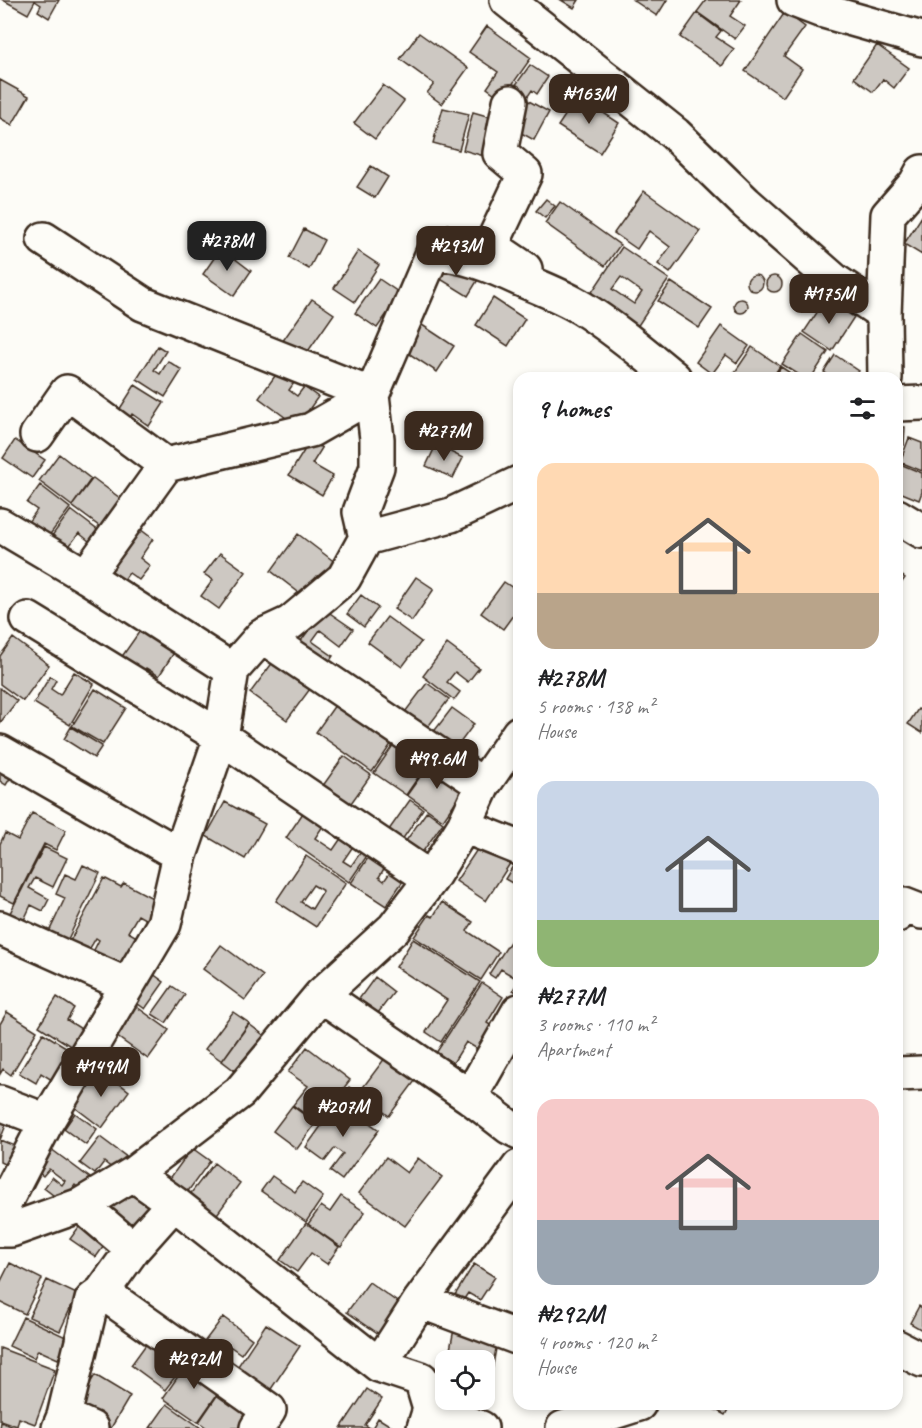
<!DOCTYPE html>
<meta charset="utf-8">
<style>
body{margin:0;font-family:Caveat,sans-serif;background:#f2f2f2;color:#202124;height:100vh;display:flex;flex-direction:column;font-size:22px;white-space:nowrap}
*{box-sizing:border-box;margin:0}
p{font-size:20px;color:#757577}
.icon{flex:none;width:33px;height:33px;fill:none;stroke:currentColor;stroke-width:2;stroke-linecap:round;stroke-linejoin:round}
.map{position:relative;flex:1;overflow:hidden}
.sheet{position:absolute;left:513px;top:372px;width:390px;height:1038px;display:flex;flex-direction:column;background:#fff;border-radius:18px;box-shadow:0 3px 9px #0003}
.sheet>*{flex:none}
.tools{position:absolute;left:435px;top:1350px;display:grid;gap:12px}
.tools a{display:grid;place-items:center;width:60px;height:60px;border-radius:12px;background:#fff;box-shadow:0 3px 9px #0003;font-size:30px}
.price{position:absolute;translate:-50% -51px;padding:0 14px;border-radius:12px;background:#3b2a1e;color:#fff;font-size:20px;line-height:39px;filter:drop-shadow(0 2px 3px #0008)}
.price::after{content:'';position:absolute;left:50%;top:36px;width:18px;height:14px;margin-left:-9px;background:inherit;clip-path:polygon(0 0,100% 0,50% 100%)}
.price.current{background:#222;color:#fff}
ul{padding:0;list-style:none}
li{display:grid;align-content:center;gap:12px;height:318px;padding:0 24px}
li span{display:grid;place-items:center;height:186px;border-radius:18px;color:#555}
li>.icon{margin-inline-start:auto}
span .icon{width:108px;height:108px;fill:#fffc;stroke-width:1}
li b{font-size:26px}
h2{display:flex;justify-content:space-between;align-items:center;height:72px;padding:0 24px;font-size:26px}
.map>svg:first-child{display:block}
.building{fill:#cdc8c2;stroke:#3b2a1e;stroke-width:1.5;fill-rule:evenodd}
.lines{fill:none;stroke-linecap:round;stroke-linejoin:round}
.minor-casing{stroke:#3b2a1e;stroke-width:38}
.minor{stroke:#fdfcf7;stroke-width:33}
</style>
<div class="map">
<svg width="922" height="1428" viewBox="0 0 922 1428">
<rect width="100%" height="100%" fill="#fdfcf7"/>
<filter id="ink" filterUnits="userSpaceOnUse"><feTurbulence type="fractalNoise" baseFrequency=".0167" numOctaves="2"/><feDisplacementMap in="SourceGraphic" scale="12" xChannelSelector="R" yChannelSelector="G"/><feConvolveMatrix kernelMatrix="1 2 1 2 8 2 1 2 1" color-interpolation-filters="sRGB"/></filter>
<g filter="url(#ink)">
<path class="building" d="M3,0H59L49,18L38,11L41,5L35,1L28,14Z
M561,0H579L574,8Z
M633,0H667L657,16Z
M706,0H741L730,16L745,26L735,39L697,12Z
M785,12L805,27L784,56L802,69L783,97L745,71Z
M697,13L721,31L716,37L734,49L722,66L680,37Z
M487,26L531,58L502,99L487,88L498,72L469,52Z
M419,33L468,68L442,104L427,93L434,84L400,59Z
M877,45L909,68L894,88L883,79L873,92L854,78Z
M530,65L548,77L537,94L532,90L526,99L512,90Z
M0,80L29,96L12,125L0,118Z
M383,85L404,101L375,139L354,123Z
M578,96L619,123L600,153L558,126Z
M527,100L549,112L534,140L512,128Z
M443,108L469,114L459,150L433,143Z
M473,112L501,120L491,158L463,150Z
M371,166L388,177L375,198L357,187Z
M644,191L700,231L670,273L658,264L670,247L649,231L637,249L614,233Z
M546,199L555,206L545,218L536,211Z
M560,202L620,245L605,266L545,223Z
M922,216V255L904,244Z
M448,224L466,237L455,252L437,239Z
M304,229L324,240L309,269L289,258Z
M622,247L669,279L635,330L588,298ZM621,277L642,292L634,304L612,289Z
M221,248L251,271L234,296L203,274Z
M358,251L379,265L355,302L334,288Z
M444,257L479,278L468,296L434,275Z
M747 283a8 8 0 1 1 16 0a8 8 0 1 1-16 0Z
M766 284a8 8 0 1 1 16 0a8 8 0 1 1-16 0Z
M379,279L401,294L377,328L355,313Z
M671,282L712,309L699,328L658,301Z
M493,298L525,319L508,346L476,325Z
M734 306a7 7 0 1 1 14 0a7 7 0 1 1-14 0Z
M312,299L334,314L304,357L282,342Z
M826,299L854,317L832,351L804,332Z
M419,323L454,346L437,372L402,349Z
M721,326L749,346L737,363L726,355L712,374L696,362Z
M802,334L828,352L811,378H804L782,364Z
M158,346L166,351L154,370L160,374L168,361L182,370L165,397L137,379Z
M752,347L780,366L772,378H731Z
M835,355L859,371L854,378H832L824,372Z
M781,367L798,378H774Z
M280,369L296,380L289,390L297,396L304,387L318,397L297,426L259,398Z
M135,385L164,403L149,426L132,414L125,425L114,418Z
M897,427H905L904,445H897Z
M909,438L922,443V471L900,462Z
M15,440L45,460L32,478L3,458Z
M310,441L322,448L312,464L333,476L322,495L289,475Z
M436,445L463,458L453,478L426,466Z
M59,454L91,479L72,506L39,481Z
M900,464L922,473V492L919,500L897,491V471Z
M93,478L128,504L107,532L72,506Z
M40,485L70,508L48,537L28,522L37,510L27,503Z
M71,510L108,538L100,550L79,533L67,549L51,537Z
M136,526L153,539L140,558L150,566L139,580L129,573L120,585L102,571Z
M298,534L340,566L326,583L317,576L302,595L271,571Z
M220,553L246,572L219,609L201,596L213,580L204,574Z
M897,572L905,578L897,589Z
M416,577L434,589L412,621L394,609Z
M504,582L519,592V607L503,629L481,613Z
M361,595L378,608L364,627L347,614Z
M324,609L353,629L341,646L320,630L312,641L333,656L324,669L295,649Z
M387,617L421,642L402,667L368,642Z
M144,625L177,648L159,676L146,668L138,680L116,665Z
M13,638L49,665L23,701L0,684V656Z
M447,644L479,668L468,682L455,672L447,682L460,692L454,700L423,676Z
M276,658L313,685L287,720L250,693Z
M74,672L94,684L70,725L34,703L50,676L56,680L51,689L60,695Z
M427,683L449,699L427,728L405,712Z
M0,688L17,701L0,723Z
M95,689L126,708L103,744L72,726Z
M340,698L396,737L372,772L316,732Z
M452,708L474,724L454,751L432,734Z
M918,709L922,711V733L908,724Z
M71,727L102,746L94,758L64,739Z
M398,738L430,760L406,795L374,773Z
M344,756L371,775L349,806L322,787Z
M432,760L467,785L443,820L407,795Z
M0,762L14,772L6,785L0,781Z
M410,800L423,809L400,843L386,834Z
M225,802L265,824L245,859L206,836Z
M307,807L327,820L315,838L333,850L346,831L358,839L343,861L351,866L365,846L371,850L349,882L286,838Z
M427,811L443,823L419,857L403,845Z
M32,813L66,830L56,850L44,844L14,903L0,896V844L5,833L18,840Z
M482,842L511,862L486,901L456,881Z
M44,847L67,858L53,887L35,878L29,888L49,899L43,911L31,905L24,920L10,913Z
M372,852L388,862L379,877L384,881L394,867L407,875L386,906L351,883Z
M306,856L346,883L316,927L276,901ZM313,885L323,891L312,909L301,902Z
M516,861L519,863V887L505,879Z
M83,865L100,873L67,941L49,932L65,898L56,894L65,874L76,879Z
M104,878L121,887L124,883L162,903L152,923L138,915L128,932L142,940L126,970L93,952L99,940L96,938L87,953L69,943Z
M442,902L473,922L467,931L499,952L481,980L414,937L429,915L433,917Z
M513,937L519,941V992L518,993L513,990L519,980L501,969L495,978L489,974Z
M413,939L480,982L441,1042L426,1032L447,1000L396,967Z
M221,945L263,976L245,1000L203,969Z
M149,971L164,982L145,1009L130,998Z
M375,977L394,992L378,1013L359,999Z
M482,983L503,997L487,1023L498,1030L484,1053L466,1042L453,1063L436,1053Z
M172,986L185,995L166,1023L152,1014Z
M57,997L74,1008L67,1020L86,1032L75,1049L39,1026Z
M130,1002L169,1030L148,1059L109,1031Z
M7,1012L37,1031L11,1075L3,1069L0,1074V1024Z
M233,1012L249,1023L222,1061L205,1049Z
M249,1024L266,1037L239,1074L222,1061Z
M43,1033L74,1052L55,1082L41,1073L36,1083L19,1073Z
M307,1047L350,1080L317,1123L293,1105L308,1086L288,1072Z
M388,1054L418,1077L389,1116L375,1105L367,1117L341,1098L349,1087L358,1094Z
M99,1068L129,1091L102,1128L72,1105Z
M339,1101L379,1130L342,1180L330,1171L343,1154L335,1148L325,1161L306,1147Z
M0,1106L20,1115L14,1128L6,1125L0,1140L20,1148L12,1168L0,1162Z
M292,1106L316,1123L297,1149L273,1131Z
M75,1113L97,1129L86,1145L64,1129Z
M100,1137L128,1158L117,1172L104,1162L95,1174L80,1163Z
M47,1146L90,1178L81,1190L75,1185L62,1202L44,1188L52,1177L62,1185L65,1181L49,1169L43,1176L32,1167Z
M192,1148L210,1161L186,1194L168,1181Z
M386,1157L407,1173L418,1158L442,1177L405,1226L359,1193Z
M214,1163L240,1183L215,1217L188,1197Z
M272,1176L295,1192L302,1182L323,1197L306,1222L261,1191Z
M126,1187L155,1209L133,1238L104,1215Z
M341,1196L365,1212L341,1247L308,1224L321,1206L330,1212Z
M84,1220L109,1239L96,1257L70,1239Z
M306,1223L339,1247L327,1264L311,1253L297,1272L280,1260Z
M10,1263L42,1279L25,1314L0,1302V1283Z
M474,1264L495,1277L480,1300L468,1293L458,1308L450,1303Z
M47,1280L83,1297L77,1310L71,1307L60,1331L29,1317Z
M369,1282L400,1304L379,1334L347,1312Z
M519,1303V1317L513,1312Z
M919,1306L922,1308V1330L910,1323Z
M23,1317L68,1338L58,1359L38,1350L34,1358L9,1346Z
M223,1317L252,1339L241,1354L231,1347L218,1365L198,1350Z
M266,1324L300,1346L265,1398L232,1375Z
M454,1329L498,1338L490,1381L484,1379V1360H448Z
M147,1343L181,1369L165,1390L131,1365Z
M0,1348L55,1369L35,1424L19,1418L17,1426L0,1420Z
M190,1359L225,1383L198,1422L163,1398Z
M95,1375L130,1396L111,1428L75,1408Z
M225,1384L259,1406L244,1428H207L199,1422Z
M367,1389L382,1399L365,1425L370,1428H341Z
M167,1404L201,1428H150Z
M705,1404H731L725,1415Z
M378,1418L394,1428H372Z
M1,1422L16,1428H0Z"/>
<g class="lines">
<defs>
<path id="minor" d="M507,0L675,134L746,203L835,281L884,314L885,378
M794,0L820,10L922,39
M510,102L500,153L525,174L491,246L525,269
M44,239L143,304L372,395
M884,314L888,215L916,183L922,172
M897,404L922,403
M37,435L67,392L166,465
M897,516L922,531
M0,525L86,576L232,670
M366,538L451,515L519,483
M86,576L166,465L311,430L372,395
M28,619L221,737L431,879
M262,636L483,785
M0,752L180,855
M464,826L519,848
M897,915L904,905L922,912
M0,928L127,985
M321,995L470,1097L509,1127L519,1132
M897,1074L922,1073
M470,1097L519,1011
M0,1103L47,1121
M133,1174L174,1203L379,1365L421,1379L430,1409L424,1428
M81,1205L133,1249
M0,1212L47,1121L164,924L180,855L221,737L232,670L262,636L290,623L344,578L366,538L360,512L377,467V439L372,395L433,253C463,254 492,266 520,279C541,288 563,296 582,308C613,327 646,355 674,378
M0,1230H11L81,1205L133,1174L240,1092L321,995L394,928L431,879L464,826L483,785L519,733
M102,1292L269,1410L257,1428
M420,1301L519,1338
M897,1347L922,1360
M379,1365L420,1301L519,1167
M430,1409L481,1428
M64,1416L92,1300L102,1292L133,1249L174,1203
M59,1428L64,1416L91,1428
M563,1428L639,1404"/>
</defs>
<use href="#minor" class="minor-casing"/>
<use href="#minor" class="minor"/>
</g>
</g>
</svg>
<div class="tools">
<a><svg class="icon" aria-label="locate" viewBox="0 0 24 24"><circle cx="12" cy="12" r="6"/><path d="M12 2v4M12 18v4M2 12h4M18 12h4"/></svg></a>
</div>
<b class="price" style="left:589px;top:125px">₦163M</b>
<b class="price current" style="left:227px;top:272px">₦278M</b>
<b class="price" style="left:456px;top:277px">₦293M</b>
<b class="price" style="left:829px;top:325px">₦175M</b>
<b class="price" style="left:444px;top:462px">₦277M</b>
<b class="price" style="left:437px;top:790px">₦99.6M</b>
<b class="price" style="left:101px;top:1098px">₦149M</b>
<b class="price" style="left:343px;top:1138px">₦207M</b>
<b class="price" style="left:194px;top:1390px">₦292M</b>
<section class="sheet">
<h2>9 homes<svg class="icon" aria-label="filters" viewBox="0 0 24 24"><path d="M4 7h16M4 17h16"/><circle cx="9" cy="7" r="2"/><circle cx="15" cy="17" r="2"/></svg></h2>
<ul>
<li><span style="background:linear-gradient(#ffd9b3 70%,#b9a48a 0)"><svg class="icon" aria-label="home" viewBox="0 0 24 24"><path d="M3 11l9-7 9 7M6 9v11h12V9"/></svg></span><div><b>₦278M</b><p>5 rooms · 138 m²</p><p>House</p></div></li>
<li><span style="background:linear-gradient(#c9d6e8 75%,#8fb573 0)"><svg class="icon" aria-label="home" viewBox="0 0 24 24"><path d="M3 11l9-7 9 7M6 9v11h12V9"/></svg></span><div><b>₦277M</b><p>3 rooms · 110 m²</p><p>Apartment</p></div></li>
<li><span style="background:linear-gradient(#f6c9c9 65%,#9aa5b1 0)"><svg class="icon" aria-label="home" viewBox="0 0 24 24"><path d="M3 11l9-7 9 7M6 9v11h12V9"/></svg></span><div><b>₦292M</b><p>4 rooms · 120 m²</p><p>House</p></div></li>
</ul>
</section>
</div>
